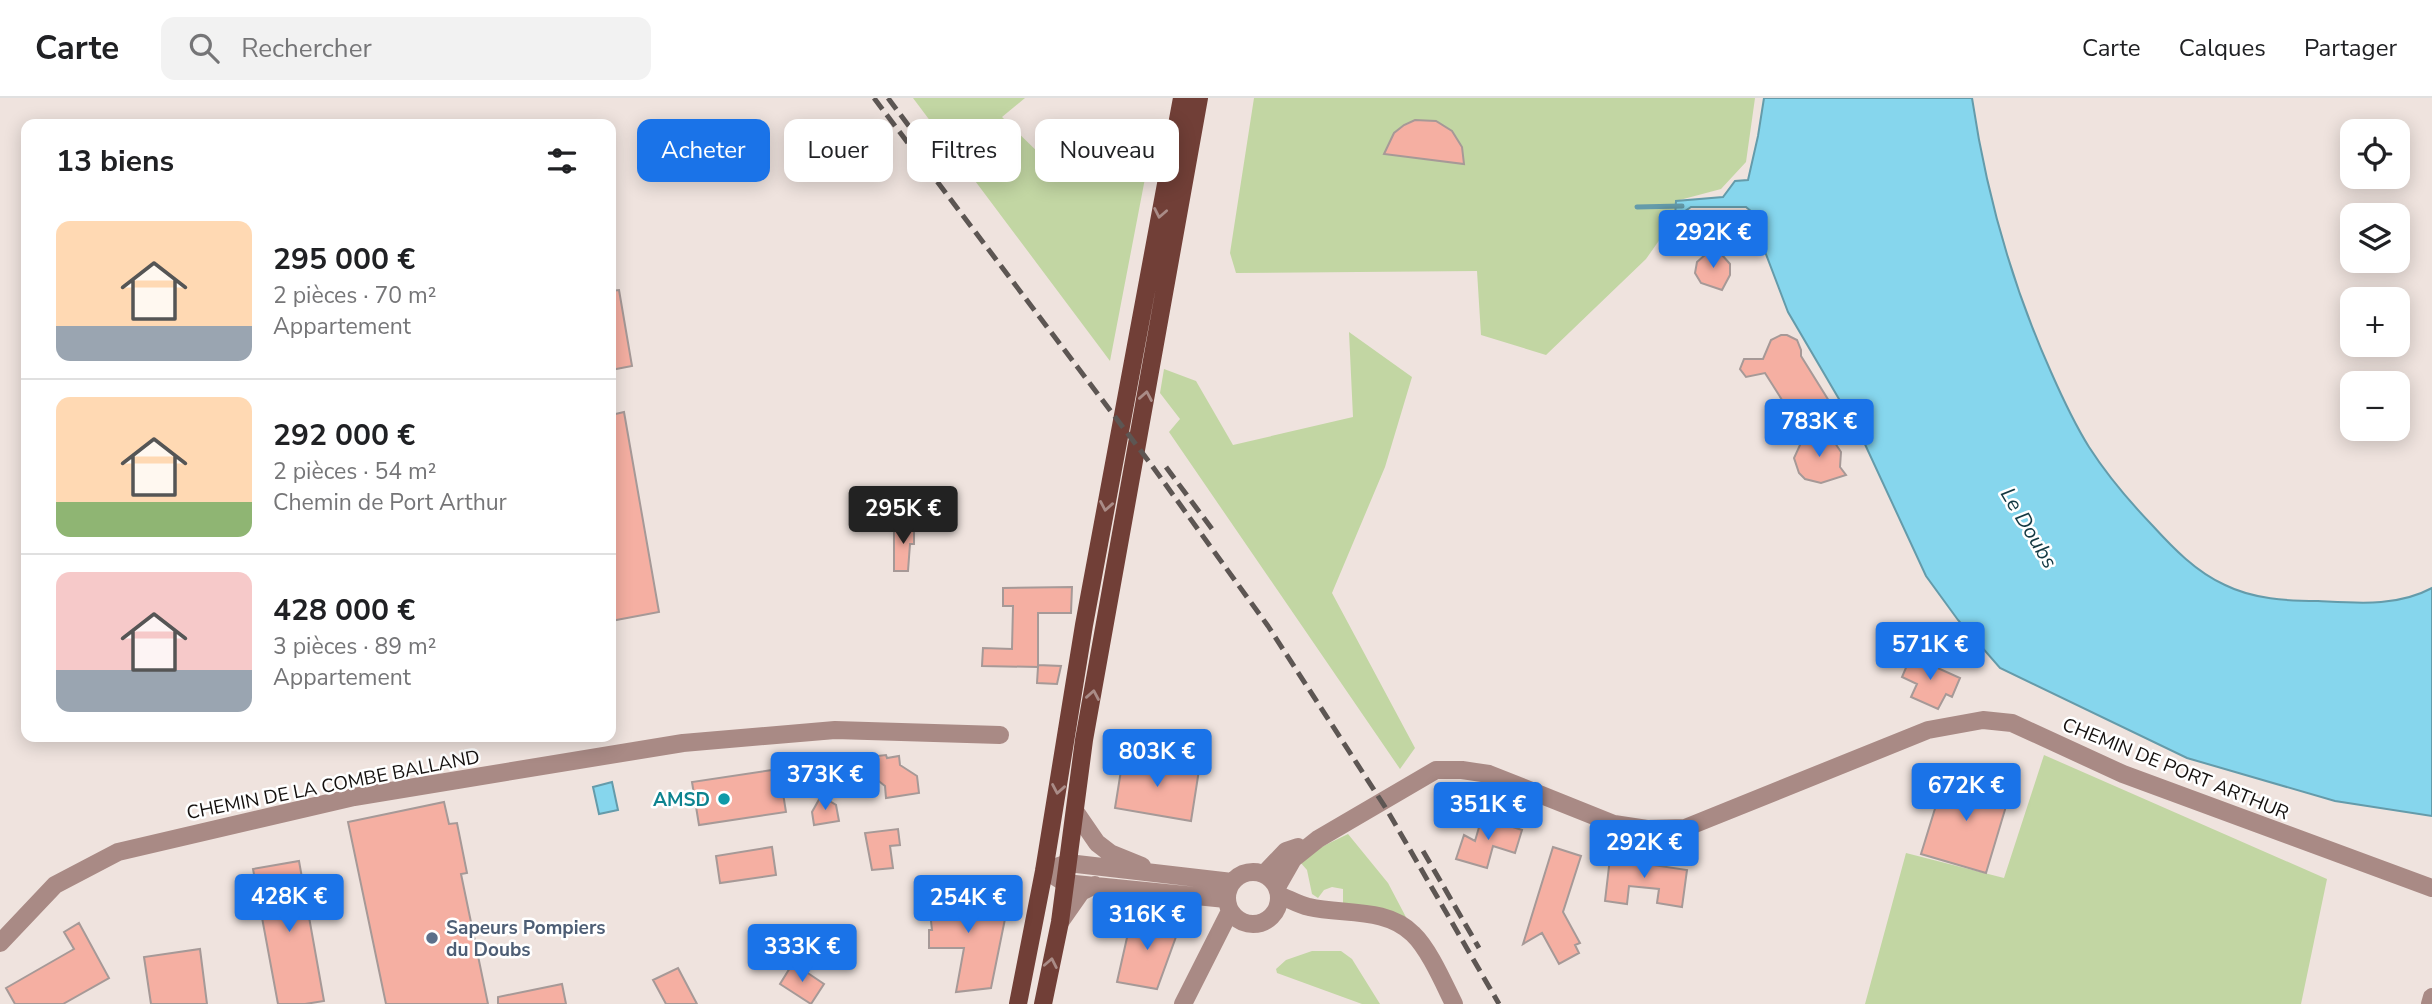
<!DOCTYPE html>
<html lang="fr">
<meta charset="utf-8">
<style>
body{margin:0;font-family:"Nunito Sans",sans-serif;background:#f2f2f2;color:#202124;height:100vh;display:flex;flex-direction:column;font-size:26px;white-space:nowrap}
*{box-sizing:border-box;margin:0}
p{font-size:23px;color:#757577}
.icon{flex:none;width:38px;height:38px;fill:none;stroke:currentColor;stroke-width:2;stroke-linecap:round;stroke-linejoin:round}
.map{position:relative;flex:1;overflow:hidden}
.side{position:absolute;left:21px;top:21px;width:595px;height:623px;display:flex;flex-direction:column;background:#fff;border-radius:14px;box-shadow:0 4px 18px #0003}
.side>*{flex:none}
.top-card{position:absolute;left:637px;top:21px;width:665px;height:63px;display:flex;gap:14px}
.buttons{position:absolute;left:2340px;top:21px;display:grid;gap:14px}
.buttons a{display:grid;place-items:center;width:70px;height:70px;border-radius:14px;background:#fff;box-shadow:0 4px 18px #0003;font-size:35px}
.price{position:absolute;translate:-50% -60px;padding:0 16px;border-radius:7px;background:#1a73e8;color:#fff;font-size:23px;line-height:46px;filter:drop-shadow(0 2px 4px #0008)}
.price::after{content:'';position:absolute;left:50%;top:42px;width:21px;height:16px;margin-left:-10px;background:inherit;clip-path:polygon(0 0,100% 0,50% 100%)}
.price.on{background:#222;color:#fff}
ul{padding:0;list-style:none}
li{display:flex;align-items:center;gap:21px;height:175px;padding:0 35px}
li+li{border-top:2px solid #e0e0e0}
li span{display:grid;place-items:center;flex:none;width:196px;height:140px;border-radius:14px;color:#555}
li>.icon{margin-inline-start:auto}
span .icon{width:84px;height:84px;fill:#fffc;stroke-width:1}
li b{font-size:30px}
h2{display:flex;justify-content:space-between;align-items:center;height:84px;padding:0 35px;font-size:30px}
.tag{padding:0 24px;border-radius:14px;background:#fff;box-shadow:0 4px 18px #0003;font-size:24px;line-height:63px}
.tag.on{background:#1a73e8;color:#fff}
header{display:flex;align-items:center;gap:42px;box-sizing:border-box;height:98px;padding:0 35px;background:#fff;border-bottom:2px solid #e0e0e0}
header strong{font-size:33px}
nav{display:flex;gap:38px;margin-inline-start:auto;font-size:24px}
.search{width:490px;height:63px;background:#f2f2f2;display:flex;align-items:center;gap:18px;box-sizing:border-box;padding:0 24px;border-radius:14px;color:#757577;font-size:26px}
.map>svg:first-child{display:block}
.green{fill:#c2d6a3}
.water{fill:#86d6ed;stroke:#649baa;stroke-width:2}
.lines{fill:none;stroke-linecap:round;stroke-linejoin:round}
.stream{stroke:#649baa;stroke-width:5}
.building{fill:#f5afa2;stroke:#a69997;stroke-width:2}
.minor{stroke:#a98a85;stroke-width:18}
.major{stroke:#713f37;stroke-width:18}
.rail{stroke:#5d5653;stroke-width:5;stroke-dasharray:14 7;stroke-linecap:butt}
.oneway{stroke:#aa8c87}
.culture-dot{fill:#0f9aa8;stroke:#fff;stroke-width:2.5}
.service-dot{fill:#5c6f8a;stroke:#fff;stroke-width:2.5}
.labels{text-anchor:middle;stroke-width:5;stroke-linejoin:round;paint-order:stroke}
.street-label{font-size:19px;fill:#14100e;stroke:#fff}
.culture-label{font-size:19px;font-weight:bold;fill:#0d838f;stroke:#fff;text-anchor:end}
.service-label{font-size:19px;font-weight:bold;fill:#4e5e75;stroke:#fff;text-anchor:start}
.water-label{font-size:21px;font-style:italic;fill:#123842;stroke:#fff}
</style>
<header>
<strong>Carte</strong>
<div class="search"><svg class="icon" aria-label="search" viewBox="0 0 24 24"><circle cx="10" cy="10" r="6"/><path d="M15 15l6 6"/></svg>Rechercher</div>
<nav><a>Carte</a><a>Calques</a><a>Partager</a></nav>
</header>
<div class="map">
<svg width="2432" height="906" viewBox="0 0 2432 906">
<rect width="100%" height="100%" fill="#efe3de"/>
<path class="green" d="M913,0H1025L1002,19L1047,63L1156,23L1110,263Z
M1254,0H1755L1746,64L1721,91L1676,103L1675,120L1646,161L1546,257L1481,237L1477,173L1236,175L1230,155Z
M1349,234L1412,279L1385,369L1332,495L1415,650L1400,671L1169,334L1180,321L1160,295L1164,271L1196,283L1233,347L1353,319Z
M2044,657L2327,781L2301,906H1865L1906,755L2004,780Z
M1348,736L1388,785L1408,823L1343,805V791L1332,789L1324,792L1318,800L1312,796L1307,772L1300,764L1315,752Z
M1312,853H1341L1352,861L1380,906H1362L1277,875L1276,871L1286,862Z"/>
<path class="water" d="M1764,0H1972C1986,94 2012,187 2051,274C2062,299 2074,325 2089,349C2107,377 2129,403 2152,427C2173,450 2196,474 2225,487C2253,501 2287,503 2318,503C2357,505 2397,509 2432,490V718L2335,703L2187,660L2000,570L1958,522L1926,478L1863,342L1788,214L1764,151L1758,119L1746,109H1691L1675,120L1676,103L1723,99L1735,83L1748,82L1758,38Z
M612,684L618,712L599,716L593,689Z"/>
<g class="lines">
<path class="stream" d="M1637,109L1682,108"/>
</g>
<path class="building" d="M1415,22L1436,23L1452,33L1462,49L1464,66L1384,56L1394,35L1404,27Z
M1711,154L1722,157L1730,166V177L1722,192L1701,185L1695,175L1697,164L1706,156Z
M619,192L632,268L611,272V193Z
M1781,237H1787L1797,242L1801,252V258L1829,303L1796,324L1765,275L1746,279L1740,271L1744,261H1763L1771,242Z
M624,314L659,514L611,523V317Z
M1806,334L1833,342L1841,354L1840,369L1846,377L1821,385L1805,381L1799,375L1794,360Z
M894,426H914V446H910L908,473H894Z
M1072,489L1071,515H1038V567L1061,568L1057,586L1037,585L1038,569L982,568L983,550L1012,551L1013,508H1003V490Z
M1911,558L1960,580L1952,599L1946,596L1938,611L1911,599L1917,586L1902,579Z
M886,657L887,660L899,658L900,667L917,678L919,695L886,700L885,688L871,677L869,659Z
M1123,660L1199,672L1191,723L1115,710Z
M779,671L786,714L699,727L692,684Z
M1946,675L2010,695L1986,775L1921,756Z
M821,698L836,707L839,723L814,727L812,714Z
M444,704L449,726L457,725L467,775L461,776L488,906H386L348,724Z
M1482,719L1522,732L1515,755L1493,748L1487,770L1456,761L1464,737L1475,743Z
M898,731L900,747L890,748L893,770L872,772L865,735Z
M772,749L776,777L720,785L716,758Z
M1553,749L1581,758L1563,814L1580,845L1575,847L1579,855L1559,866L1542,835L1523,846Z
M1613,753L1633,755L1632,763L1640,765L1687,772L1682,809L1657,805L1659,791L1629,788L1627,806L1605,803L1610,760H1612Z
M299,763L324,903L305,906H278L253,771Z
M957,792L958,800L1008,806L991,890L956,894L964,850H929V832H932L928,796Z
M1141,818L1181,825L1157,891L1117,884L1131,822L1140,824Z
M79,825L109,880L63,906H15L6,890L74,851L64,834Z
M200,851L207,906H151L144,859Z
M793,865L824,886L811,906L780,886Z
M678,870L697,906H666L653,882Z
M562,886L566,906H498V899Z"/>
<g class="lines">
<path class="minor" d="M1075,713L1097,745L1110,755L1142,768
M1044,773L1068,765L1232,784
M1227 800a26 26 0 1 1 52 0a26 26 0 1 1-52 0Z
M1264,776L1286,753L1298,749
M1054,778L1065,785L1226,801
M1277,789L1293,761L1318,741L1436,672H1462L1489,676L1614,726L1647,731L1685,730L1928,632L1983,622L2012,625L2123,676L2432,790
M1279,797C1289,801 1299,807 1309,809C1343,817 1386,809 1413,836C1429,851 1444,886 1454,906
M1060,824L1081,794L1095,787
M0,845L55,787L118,754L354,699L683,645L835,632L1000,637
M1183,906L1230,813
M2430,906L2432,899"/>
<path class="major" d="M1018,906L1044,773L1084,527L1182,0
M1043,906L1060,824L1084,642L1199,0"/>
<path class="rail" d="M874,0L1150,365L1268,528L1387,712L1499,906
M888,0L940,70
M1166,369L1212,431
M1423,753L1479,850"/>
</g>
<defs><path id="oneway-chevron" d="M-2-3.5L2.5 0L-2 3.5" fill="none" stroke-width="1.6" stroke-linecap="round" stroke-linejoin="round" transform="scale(1.75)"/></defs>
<g class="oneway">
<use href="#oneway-chevron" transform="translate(1160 115) rotate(101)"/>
<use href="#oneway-chevron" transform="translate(1146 298) rotate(-80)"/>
<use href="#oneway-chevron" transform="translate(1106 408) rotate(100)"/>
<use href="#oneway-chevron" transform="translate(1093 597) rotate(-80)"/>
<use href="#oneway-chevron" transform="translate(1058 691) rotate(100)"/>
<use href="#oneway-chevron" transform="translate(1051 865) rotate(-79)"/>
</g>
<circle class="culture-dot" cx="724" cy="701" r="7"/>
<circle class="service-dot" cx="432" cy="840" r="7"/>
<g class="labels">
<g class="street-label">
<text transform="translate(2176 670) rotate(22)" y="7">CHEMIN DE PORT ARTHUR</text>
<text transform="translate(333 686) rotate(-11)" y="7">CHEMIN DE LA COMBE BALLAND</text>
</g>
<g class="culture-label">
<text x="710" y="708">AMSD</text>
</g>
<g class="service-label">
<text x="446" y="836">Sapeurs Pompiers<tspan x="446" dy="22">du Doubs</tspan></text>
</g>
<g class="water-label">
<text transform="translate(2029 430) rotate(59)" y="7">Le Doubs</text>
</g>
</g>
</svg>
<div class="buttons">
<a><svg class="icon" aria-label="locate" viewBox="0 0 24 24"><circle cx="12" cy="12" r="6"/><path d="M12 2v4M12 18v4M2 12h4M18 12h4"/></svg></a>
<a><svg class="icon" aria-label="layers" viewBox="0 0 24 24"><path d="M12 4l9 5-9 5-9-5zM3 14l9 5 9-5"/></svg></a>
<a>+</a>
<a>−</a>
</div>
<b class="price" style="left:1713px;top:172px">292K €</b>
<b class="price" style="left:1819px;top:361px">783K €</b>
<b class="price on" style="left:903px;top:448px">295K €</b>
<b class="price" style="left:1930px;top:584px">571K €</b>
<b class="price" style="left:1157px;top:691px">803K €</b>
<b class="price" style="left:825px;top:714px">373K €</b>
<b class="price" style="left:1966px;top:725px">672K €</b>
<b class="price" style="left:1488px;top:744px">351K €</b>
<b class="price" style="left:1644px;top:782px">292K €</b>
<b class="price" style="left:289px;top:836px">428K €</b>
<b class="price" style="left:968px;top:837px">254K €</b>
<b class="price" style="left:1147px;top:854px">316K €</b>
<b class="price" style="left:802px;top:886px">333K €</b>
<div class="top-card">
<a class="tag on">Acheter</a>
<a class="tag">Louer</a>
<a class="tag">Filtres</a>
<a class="tag">Nouveau</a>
</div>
<section class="side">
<h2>13 biens<svg class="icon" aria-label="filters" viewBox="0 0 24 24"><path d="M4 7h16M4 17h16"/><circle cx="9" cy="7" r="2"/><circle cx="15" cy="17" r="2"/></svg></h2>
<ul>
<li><span style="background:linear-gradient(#ffd9b3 75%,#9aa5b1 0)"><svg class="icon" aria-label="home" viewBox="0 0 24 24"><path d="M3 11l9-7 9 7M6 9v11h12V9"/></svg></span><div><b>295 000 €</b><p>2 pièces · 70 m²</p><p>Appartement</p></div></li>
<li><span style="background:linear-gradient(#ffd9b3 75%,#8fb573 0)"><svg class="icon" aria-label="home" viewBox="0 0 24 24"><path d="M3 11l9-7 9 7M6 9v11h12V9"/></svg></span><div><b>292 000 €</b><p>2 pièces · 54 m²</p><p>Chemin de Port Arthur</p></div></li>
<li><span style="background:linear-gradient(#f6c9c9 70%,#9aa5b1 0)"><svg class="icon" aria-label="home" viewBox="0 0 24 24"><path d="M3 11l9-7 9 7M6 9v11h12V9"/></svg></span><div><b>428 000 €</b><p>3 pièces · 89 m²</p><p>Appartement</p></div></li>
</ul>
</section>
</div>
